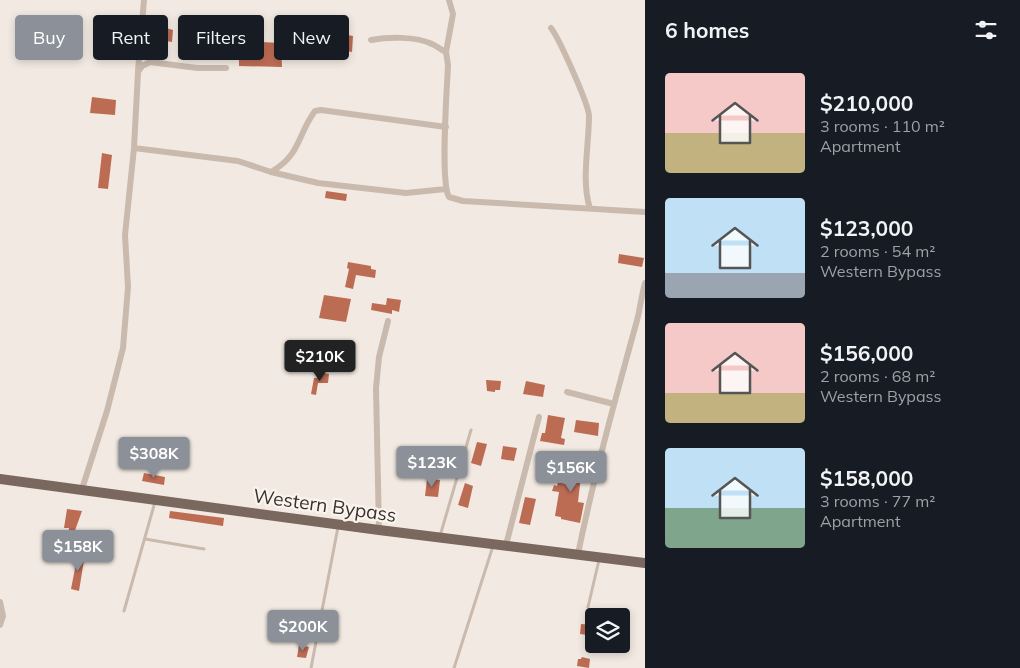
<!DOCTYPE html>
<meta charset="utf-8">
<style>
body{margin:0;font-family:Mulish,sans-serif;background:#242831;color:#f1f3f6;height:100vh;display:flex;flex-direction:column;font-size:19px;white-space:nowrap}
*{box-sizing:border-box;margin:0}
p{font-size:16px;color:#9ea1a6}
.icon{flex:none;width:28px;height:28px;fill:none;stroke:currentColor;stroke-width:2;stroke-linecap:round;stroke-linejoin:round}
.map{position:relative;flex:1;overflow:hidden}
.details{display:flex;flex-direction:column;background:#171b24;width:375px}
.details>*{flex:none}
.banner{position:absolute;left:15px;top:15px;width:475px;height:45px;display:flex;gap:10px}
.tools{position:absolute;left:585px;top:608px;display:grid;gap:10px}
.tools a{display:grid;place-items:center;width:45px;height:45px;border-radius:5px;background:#171b24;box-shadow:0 2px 8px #0003;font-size:25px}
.price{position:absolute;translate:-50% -42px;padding:0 11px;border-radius:5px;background:#8c9099;color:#fff;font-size:16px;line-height:32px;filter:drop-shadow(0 1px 2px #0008)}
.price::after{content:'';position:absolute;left:50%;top:30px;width:15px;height:11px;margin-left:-8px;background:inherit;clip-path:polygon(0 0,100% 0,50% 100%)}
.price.active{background:#222;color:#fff}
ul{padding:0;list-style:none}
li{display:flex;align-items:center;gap:15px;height:125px;padding:0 20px}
li span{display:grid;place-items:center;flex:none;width:140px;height:100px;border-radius:5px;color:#555}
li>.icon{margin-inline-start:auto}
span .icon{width:60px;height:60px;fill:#fffc;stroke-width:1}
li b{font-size:21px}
h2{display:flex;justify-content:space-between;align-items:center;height:60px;padding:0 20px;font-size:21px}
.pill{padding:0 18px;border-radius:5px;background:#171b24;box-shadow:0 2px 8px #0003;font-size:18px;line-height:45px}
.pill.active{background:#8c9099;color:#fff}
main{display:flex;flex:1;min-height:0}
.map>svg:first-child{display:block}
.building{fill:#bd6c54}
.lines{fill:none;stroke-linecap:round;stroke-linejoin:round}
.service{stroke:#cabaae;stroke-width:3}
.minor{stroke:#cabaae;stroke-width:6}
.primary{stroke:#7a675e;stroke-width:10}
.labels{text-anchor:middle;stroke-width:4.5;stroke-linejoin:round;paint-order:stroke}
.street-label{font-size:19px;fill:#39302c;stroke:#faf4ee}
</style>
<main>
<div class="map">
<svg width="645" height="668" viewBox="0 0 645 668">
<rect width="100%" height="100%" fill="#f2eae2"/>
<path class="building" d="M159,26L173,30L172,42L166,41V44L151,40L153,28L159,29Z
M342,34L353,36L352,52L340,50Z
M261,42L281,43L282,67L239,66V58H249V44L261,45Z
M92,97L116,100L115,115L90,113Z
M102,153L112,155L108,189L98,188Z
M326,191L347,194L346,201L325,198Z
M619,254L644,258L642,267L618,263Z
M348,262L371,266V269L376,270L375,278L356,275L353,289L345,287L349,269L347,268Z
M324,295L351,299L346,322L319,318Z
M387,298L401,300L399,312L392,310V314L371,310L372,303L386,305Z
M318,372L329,374L328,383H318L316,395L311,394L314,378H317Z
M486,380L501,381L500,390H495V392L487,391Z
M526,381L545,385L543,397L523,394Z
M548,415L565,418L561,438L565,439L564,445L540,441L542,433H545Z
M576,420L599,423L598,436L574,432Z
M477,442L487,444L481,466L471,463Z
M503,446L517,448L514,461L501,459Z
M422,456L433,457L431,475L420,473Z
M568,459L588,462L586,474L581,476L578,502L584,503L580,523L561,519V517L555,516L559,492L552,491L554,485L557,486L558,482L568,485L569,472L566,471Z
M144,473L165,477L164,485L142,481Z
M427,479L440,480L438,497L425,496Z
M465,483L473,486L468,508L458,505Z
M525,497L536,499L530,525L519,523Z
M67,509L82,511L73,536L68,535L69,528H64Z
M170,511L224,518L223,526L169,518Z
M78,553L85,554L79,591L71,589Z
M581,624L594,625V636L580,634Z
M299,645L309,647L306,658L297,657Z
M582,657L590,659L589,668L577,666L578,659H581Z"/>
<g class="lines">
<path class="service" d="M440,536L471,430
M145,539L204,549
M588,607L599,560
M124,611L155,502
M311,668L338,527
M454,668L493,546"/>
<path class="minor" d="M551,28C559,38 589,105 589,116C589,144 581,183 590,208
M371,40C387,37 416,36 432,44C437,46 441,50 446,52L448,65C447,88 440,182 449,197L463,201L645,212
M446,52L453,14L449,0
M138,71L144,0
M134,148L238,161L271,172L318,183L406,193L446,189
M271,172C301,155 297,135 315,111L321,110L446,127
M567,392L614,404
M82,489L107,411L123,348L128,287L125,235L134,148L138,72L142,66L150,62L197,68H226
M379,530L376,388L379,357L388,321
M506,545L539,417
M578,554C594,476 615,400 636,324C640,311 641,297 645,283
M0,602L3,616L0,625"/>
<path class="primary" d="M0,479L379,530L645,563"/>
</g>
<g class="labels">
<g class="street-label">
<text transform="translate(325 505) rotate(8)" y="7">Western Bypass</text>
</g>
</g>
</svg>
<div class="tools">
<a><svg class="icon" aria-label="layers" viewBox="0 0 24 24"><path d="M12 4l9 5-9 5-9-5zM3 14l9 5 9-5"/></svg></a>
</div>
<b class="price active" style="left:320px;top:382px">$210K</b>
<b class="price" style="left:154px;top:479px">$308K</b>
<b class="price" style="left:432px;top:488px">$123K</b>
<b class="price" style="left:571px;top:493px">$156K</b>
<b class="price" style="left:78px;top:572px">$158K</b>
<b class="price" style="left:303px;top:652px">$200K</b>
<div class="banner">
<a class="pill active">Buy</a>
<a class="pill">Rent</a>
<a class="pill">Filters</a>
<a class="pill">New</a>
</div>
</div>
<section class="details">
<h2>6 homes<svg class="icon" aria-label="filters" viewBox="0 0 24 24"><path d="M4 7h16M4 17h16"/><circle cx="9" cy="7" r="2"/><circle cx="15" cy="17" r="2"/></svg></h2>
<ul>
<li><span style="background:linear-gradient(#f6c9c9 60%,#c2b280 0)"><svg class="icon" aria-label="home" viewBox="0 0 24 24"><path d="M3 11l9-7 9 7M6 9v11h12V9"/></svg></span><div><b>$210,000</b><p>3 rooms · 110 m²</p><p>Apartment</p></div></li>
<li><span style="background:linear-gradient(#bfe0f5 75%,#9aa5b1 0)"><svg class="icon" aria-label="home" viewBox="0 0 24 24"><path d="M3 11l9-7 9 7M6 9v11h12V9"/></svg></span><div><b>$123,000</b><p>2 rooms · 54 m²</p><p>Western Bypass</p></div></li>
<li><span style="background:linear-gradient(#f6c9c9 70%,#c2b280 0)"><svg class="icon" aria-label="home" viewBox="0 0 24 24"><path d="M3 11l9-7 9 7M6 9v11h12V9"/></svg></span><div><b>$156,000</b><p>2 rooms · 68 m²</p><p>Western Bypass</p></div></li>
<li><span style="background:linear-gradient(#bfe0f5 60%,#7fa58c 0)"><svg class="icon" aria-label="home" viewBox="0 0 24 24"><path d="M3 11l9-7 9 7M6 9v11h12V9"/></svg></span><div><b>$158,000</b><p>3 rooms · 77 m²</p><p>Apartment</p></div></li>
</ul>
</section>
</main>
